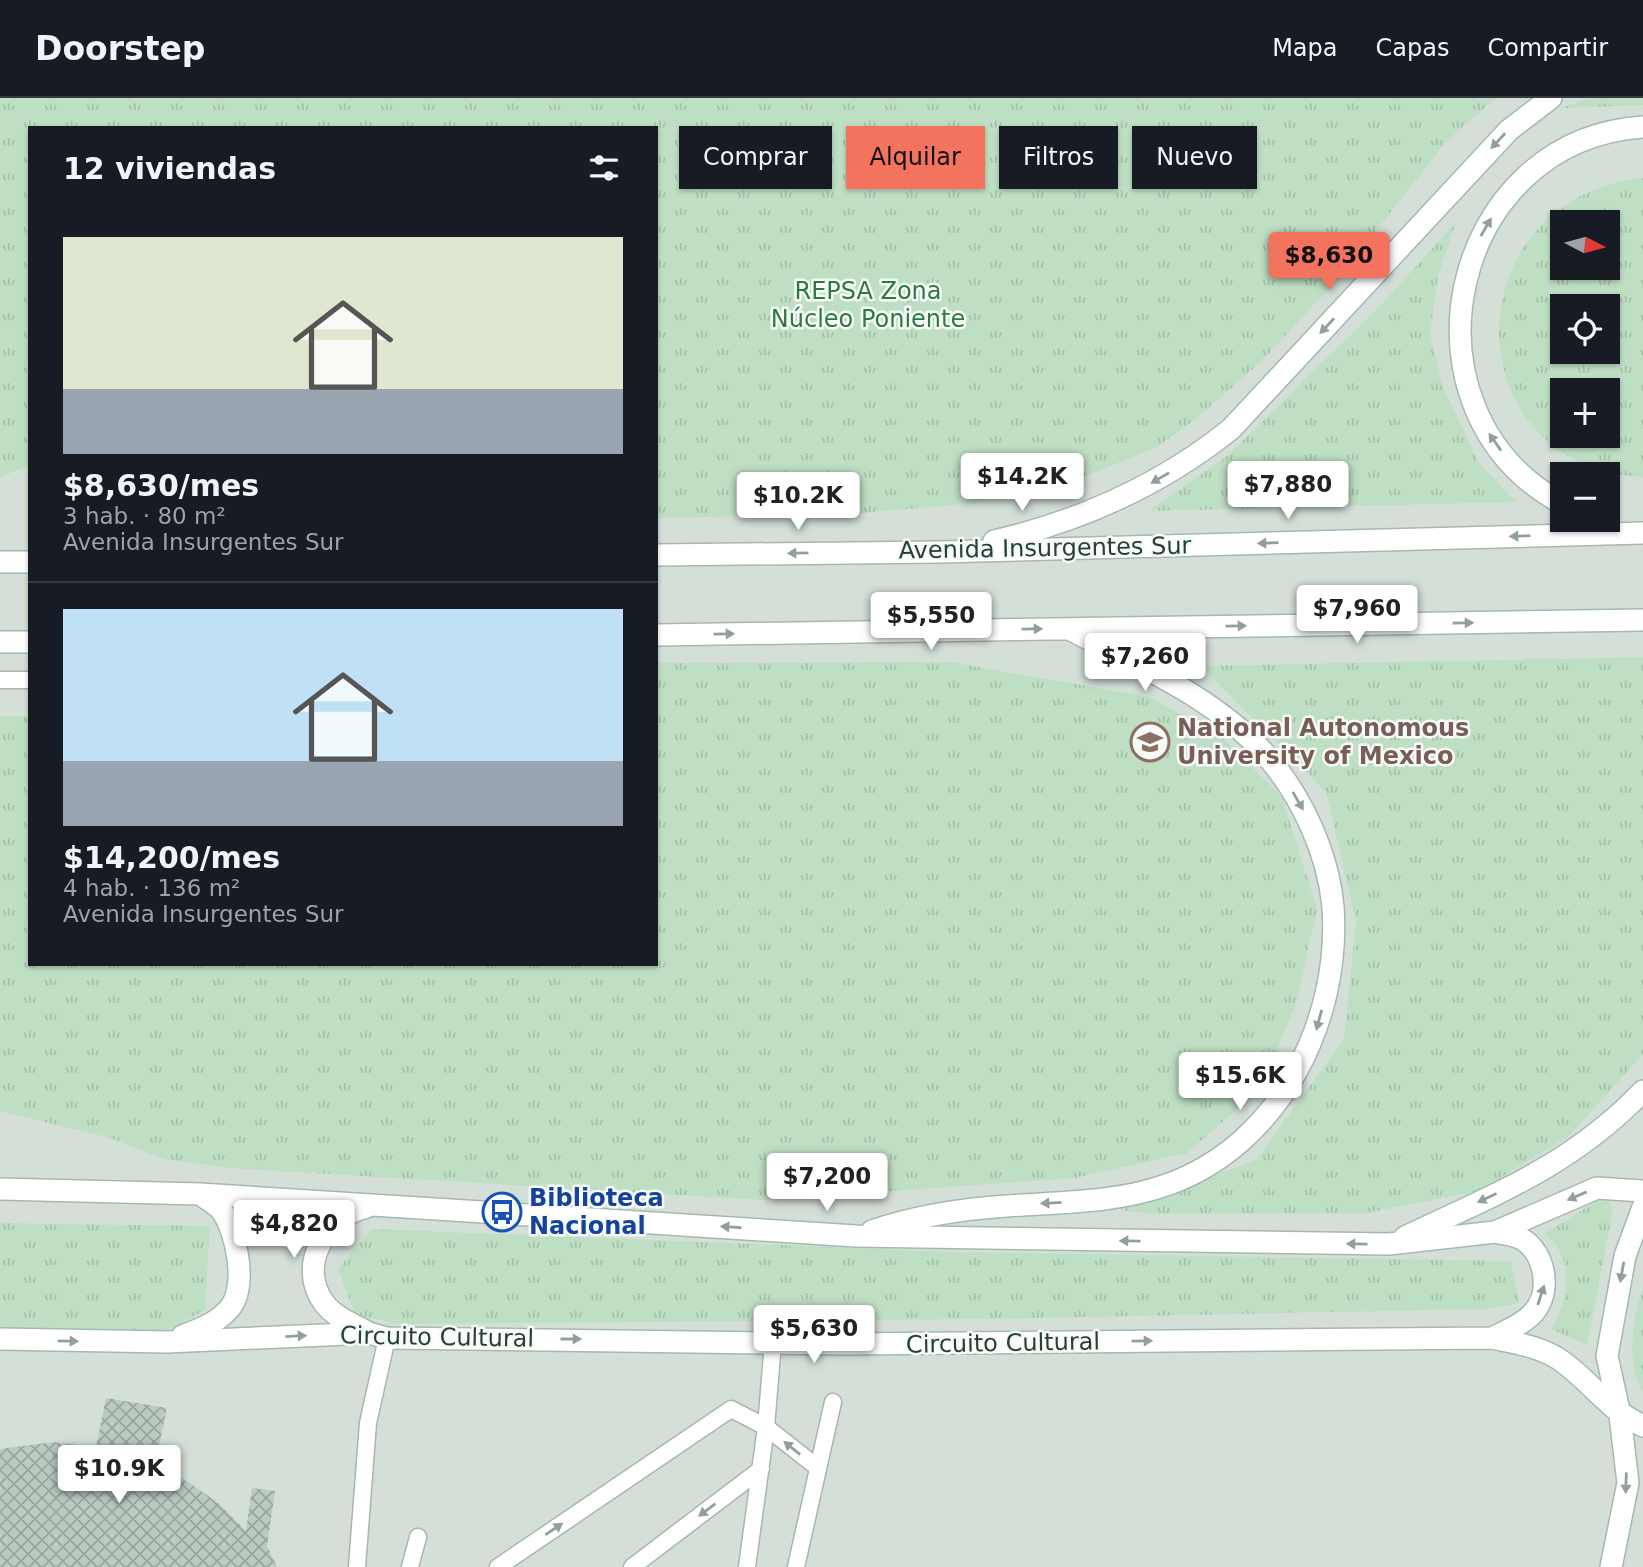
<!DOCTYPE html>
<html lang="es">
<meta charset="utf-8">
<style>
body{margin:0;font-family:"DejaVu Sans",sans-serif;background:#242831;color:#f1f3f6;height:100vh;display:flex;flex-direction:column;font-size:26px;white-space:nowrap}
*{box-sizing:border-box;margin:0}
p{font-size:23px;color:#9ea1a6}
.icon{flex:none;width:38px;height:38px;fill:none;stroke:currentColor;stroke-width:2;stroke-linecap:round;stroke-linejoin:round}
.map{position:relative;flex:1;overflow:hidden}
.side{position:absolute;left:28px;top:28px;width:630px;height:840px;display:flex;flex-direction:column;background:#171b24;border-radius:0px;box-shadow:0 2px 5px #0004}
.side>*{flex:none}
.banner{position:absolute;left:679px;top:28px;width:665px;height:63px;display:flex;gap:14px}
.needle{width:46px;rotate:96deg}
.tools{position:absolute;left:1550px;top:112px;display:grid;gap:14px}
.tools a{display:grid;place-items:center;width:70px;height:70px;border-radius:0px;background:#171b24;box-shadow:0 2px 5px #0004;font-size:35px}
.price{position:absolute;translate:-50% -60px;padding:0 16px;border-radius:7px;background:#fff;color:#222;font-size:23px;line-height:46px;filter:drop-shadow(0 2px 4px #0008)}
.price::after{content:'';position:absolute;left:50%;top:42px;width:21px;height:16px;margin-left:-10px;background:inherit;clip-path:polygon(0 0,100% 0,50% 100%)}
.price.on{background:#f3735f;color:#111}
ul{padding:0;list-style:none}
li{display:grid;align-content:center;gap:14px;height:371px;padding:0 35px}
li+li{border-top:2px solid #363941}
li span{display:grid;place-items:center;height:217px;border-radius:0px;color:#555}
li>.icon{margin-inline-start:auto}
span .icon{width:126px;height:126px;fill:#fffc;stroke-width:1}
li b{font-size:30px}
h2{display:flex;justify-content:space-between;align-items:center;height:84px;padding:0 35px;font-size:30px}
.tag{padding:0 24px;border-radius:0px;background:#171b24;box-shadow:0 2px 5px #0004;font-size:24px;line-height:63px}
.tag.on{background:#f3735f;color:#111}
header{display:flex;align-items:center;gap:42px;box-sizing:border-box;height:98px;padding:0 35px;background:#171b24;border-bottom:2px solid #363941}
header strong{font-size:33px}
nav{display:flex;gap:38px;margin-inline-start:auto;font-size:24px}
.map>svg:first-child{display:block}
.built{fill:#d4dfd8;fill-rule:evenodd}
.grass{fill:url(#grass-tufts);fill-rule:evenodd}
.building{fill:url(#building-cross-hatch)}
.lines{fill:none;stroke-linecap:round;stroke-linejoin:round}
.lane-casing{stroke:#a7b7b0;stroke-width:19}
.secondary-casing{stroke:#a4bab0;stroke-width:24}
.lane{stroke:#fff;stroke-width:16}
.secondary{stroke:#fff;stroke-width:21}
.oneway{fill:#92a09a}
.labels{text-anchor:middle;stroke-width:5;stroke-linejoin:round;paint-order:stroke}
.park-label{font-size:24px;fill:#2d7942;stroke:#f6fbf8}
.street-label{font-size:24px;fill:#244136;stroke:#f6fbf8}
.education-label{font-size:24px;font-weight:bold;fill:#785e54;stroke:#f6fbf8;text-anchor:start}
.transit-label{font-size:24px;font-weight:bold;fill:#164399;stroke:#f6fbf8;text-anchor:start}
</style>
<header>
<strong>Doorstep</strong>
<nav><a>Mapa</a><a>Capas</a><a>Compartir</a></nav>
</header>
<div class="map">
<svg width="1643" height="1469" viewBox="0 0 1643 1469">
<defs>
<pattern id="grass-tufts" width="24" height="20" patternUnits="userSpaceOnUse" patternTransform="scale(1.75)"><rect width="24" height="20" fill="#bfdfc4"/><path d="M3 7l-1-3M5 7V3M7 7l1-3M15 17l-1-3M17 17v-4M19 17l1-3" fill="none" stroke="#a4c1a9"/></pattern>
<pattern id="building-cross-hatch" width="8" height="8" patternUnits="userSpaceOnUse" patternTransform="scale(1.75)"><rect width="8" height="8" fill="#bbcac2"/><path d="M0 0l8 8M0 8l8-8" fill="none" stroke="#98a69e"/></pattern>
</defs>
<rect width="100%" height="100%" fill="#e5efea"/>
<path class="built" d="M0,0H1643V1469H0ZM30,30H656V866H30ZM1563,124H1608V170H1563ZM1563,208H1608V254H1563ZM1563,292H1608V338H1563ZM1563,376H1608V422H1563Z"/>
<path class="grass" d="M0,0H1496L1446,44L1341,177L1263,262L1197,320L1157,349L1067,386L974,405L850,416L656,420V30H30V367L0,379Z
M1588,0H1643V7L1562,10Z
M1643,80V379C1454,371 1448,102 1643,80ZM1608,124V170H1563V124ZM1608,208V254H1563V208ZM1563,292H1608V338H1563Z
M1456,124L1438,178L1430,236L1442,287L1479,365L1516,404L1149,413L1227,358L1379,209Z
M1643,559V956L1569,1038L1479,1093L1366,1115L1151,1116L1121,1112L1256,1062L1344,941L1356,823L1326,694L1201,568Z
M950,564L1150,599L1223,640L1282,699L1317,811L1296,906L1260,991L1187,1055L1075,1080L763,1102L229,1070L164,1061L110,1040L0,1013V618H30V866H656V565Z
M1601,1100L1608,1102L1613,1111L1587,1247L1551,1231C1569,1206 1575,1155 1544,1136Z
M0,1125L210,1128L205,1212L161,1236L0,1233Z
M372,1131L956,1154L1511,1163L1519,1205L1485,1211L993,1221L397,1226L355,1216L338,1171Z
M1643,1191V1294C1626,1267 1632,1220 1643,1191Z"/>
<path class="building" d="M106,1300L167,1310L155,1367L190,1385L218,1405L246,1433L252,1390L275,1393L267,1448L277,1469H0V1351L53,1344L96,1349Z"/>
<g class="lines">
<defs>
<path id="lane" d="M0,582H30
M357,1469L368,1325L387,1240
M410,1469L418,1439
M498,1469L731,1311L766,1329L818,1370
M632,1469L761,1371
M747,1469L766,1329L773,1244
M796,1469L833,1304"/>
<path id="secondary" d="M1563,406C1390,313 1448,42 1643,29
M994,443C1081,423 1161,387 1231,331L1509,32L1551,0
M656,457L940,454L1643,435
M0,464H30
M656,537L1643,522
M0,544H30
M0,1091L200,1096L856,1138L1389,1146L1495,1134L1597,1090L1643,1093
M367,1109C327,1118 296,1167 324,1205C334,1219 355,1227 369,1235
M872,1133C916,1118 960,1111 1007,1108C1060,1104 1118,1105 1169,1086C1280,1046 1341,922 1333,809C1328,754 1301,697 1265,656C1213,598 1137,567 1069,531
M1405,1139C1496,1096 1572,1067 1643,993
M182,1238C198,1232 217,1225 229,1211C248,1190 237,1133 221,1112C216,1106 206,1101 200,1096
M1492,1240C1506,1233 1524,1226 1534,1214C1552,1193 1545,1155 1522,1141C1515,1137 1503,1136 1495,1134
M0,1241L167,1244L369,1235L387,1240L844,1246L1492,1240C1516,1245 1543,1249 1563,1264C1593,1286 1607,1311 1643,1328
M1611,1469L1628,1385L1620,1317L1607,1258L1625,1158L1643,1109"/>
</defs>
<use href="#lane" class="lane-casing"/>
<use href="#secondary" class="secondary-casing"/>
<use href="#lane" class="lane"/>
<use href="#secondary" class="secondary"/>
</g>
<defs><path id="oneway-solid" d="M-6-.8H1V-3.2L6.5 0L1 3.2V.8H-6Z" transform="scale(1.75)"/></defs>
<g class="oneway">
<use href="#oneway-solid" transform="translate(1498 43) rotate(133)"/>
<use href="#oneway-solid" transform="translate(1486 129) rotate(-60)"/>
<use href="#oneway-solid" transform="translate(1327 228) rotate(133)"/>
<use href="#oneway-solid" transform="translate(1495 344) rotate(-125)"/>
<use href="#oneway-solid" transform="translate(1160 380) rotate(150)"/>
<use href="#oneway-solid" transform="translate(1520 438) rotate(178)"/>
<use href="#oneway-solid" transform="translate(1268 445) rotate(178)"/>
<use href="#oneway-solid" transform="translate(798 455) rotate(179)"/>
<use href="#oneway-solid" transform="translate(1463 525) rotate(-1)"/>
<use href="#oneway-solid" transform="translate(1236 528) rotate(-1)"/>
<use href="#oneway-solid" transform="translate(1032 531) rotate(-1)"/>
<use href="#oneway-solid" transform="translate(724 536) rotate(-1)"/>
<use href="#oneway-solid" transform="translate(1298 703) rotate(60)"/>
<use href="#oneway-solid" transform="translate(1319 922) rotate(105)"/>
<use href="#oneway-solid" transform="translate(1577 1098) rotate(157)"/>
<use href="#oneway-solid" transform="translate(1487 1100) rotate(155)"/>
<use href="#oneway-solid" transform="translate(1051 1105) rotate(177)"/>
<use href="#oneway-solid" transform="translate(731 1129) rotate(-176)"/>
<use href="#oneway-solid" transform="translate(1130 1143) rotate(-179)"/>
<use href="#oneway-solid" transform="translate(1357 1146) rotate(-179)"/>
<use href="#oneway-solid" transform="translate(1622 1174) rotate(100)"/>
<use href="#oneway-solid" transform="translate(1541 1197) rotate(-72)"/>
<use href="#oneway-solid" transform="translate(296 1238) rotate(-3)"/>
<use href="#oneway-solid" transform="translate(571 1241)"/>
<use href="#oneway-solid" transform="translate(68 1243) rotate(1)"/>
<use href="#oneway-solid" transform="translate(1142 1243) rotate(-1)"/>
<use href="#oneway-solid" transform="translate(792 1350) rotate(-141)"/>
<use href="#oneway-solid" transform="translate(1626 1385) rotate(92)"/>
<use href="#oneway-solid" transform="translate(707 1412) rotate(143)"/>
<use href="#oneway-solid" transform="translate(554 1431) rotate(-34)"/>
</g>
<defs>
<symbol id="university-ring" viewBox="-11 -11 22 22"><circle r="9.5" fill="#f6fbf8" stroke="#8d6e63" stroke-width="1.5"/><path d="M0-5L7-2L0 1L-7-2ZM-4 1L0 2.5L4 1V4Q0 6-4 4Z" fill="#8d6e63"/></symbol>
<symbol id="bus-ring" viewBox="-11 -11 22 22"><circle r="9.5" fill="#f6fbf8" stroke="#1a4fb4" stroke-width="1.5"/><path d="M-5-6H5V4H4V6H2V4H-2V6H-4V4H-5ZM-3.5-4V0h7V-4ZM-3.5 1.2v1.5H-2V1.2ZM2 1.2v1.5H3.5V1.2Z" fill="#1a4fb4"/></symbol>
</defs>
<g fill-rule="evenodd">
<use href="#university-ring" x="1128" y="622" width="44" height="44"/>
<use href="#bus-ring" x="480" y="1092" width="44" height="44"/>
</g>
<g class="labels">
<g class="park-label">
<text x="868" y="201">REPSA Zona<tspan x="868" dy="28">Núcleo Poniente</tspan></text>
</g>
<g class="street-label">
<text transform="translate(1045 450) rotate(-1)" y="8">Avenida Insurgentes Sur</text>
<text transform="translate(437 1239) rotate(1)" y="8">Circuito Cultural</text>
<text transform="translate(1003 1245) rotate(-1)" y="8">Circuito Cultural</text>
</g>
<g class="education-label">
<text x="1177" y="638">National Autonomous<tspan x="1177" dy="28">University of Mexico</tspan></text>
</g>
<g class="transit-label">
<text x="529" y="1108">Biblioteca<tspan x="529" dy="28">Nacional</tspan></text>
</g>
</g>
</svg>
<div class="tools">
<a><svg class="needle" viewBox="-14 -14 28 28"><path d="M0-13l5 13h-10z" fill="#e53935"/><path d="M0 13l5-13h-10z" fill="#9ea1a6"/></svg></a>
<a><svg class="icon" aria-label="locate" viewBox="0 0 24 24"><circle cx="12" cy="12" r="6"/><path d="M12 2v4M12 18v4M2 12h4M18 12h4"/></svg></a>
<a>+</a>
<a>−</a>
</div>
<b class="price on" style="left:1329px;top:194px">$8,630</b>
<b class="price" style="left:1022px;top:415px">$14.2K</b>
<b class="price" style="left:1288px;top:423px">$7,880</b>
<b class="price" style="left:798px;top:434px">$10.2K</b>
<b class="price" style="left:1357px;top:547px">$7,960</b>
<b class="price" style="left:931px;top:554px">$5,550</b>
<b class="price" style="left:1145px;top:595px">$7,260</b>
<b class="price" style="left:1240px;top:1014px">$15.6K</b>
<b class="price" style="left:827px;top:1115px">$7,200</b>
<b class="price" style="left:294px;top:1162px">$4,820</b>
<b class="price" style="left:814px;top:1267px">$5,630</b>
<b class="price" style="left:119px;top:1407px">$10.9K</b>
<div class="banner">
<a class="tag">Comprar</a>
<a class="tag on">Alquilar</a>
<a class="tag">Filtros</a>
<a class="tag">Nuevo</a>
</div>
<section class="side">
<h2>12 viviendas<svg class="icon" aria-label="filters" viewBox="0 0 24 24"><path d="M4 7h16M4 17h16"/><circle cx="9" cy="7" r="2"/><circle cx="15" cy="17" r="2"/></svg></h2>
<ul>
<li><span style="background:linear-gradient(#dfe7d0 70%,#9aa5b1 0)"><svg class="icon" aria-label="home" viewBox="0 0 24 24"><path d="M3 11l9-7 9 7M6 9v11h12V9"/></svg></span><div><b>$8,630/mes</b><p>3 hab. · 80 m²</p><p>Avenida Insurgentes Sur</p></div></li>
<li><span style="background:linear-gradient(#bfe0f5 70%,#9aa5b1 0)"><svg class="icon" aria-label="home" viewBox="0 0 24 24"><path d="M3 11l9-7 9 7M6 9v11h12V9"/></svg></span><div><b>$14,200/mes</b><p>4 hab. · 136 m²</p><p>Avenida Insurgentes Sur</p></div></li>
</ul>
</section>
</div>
